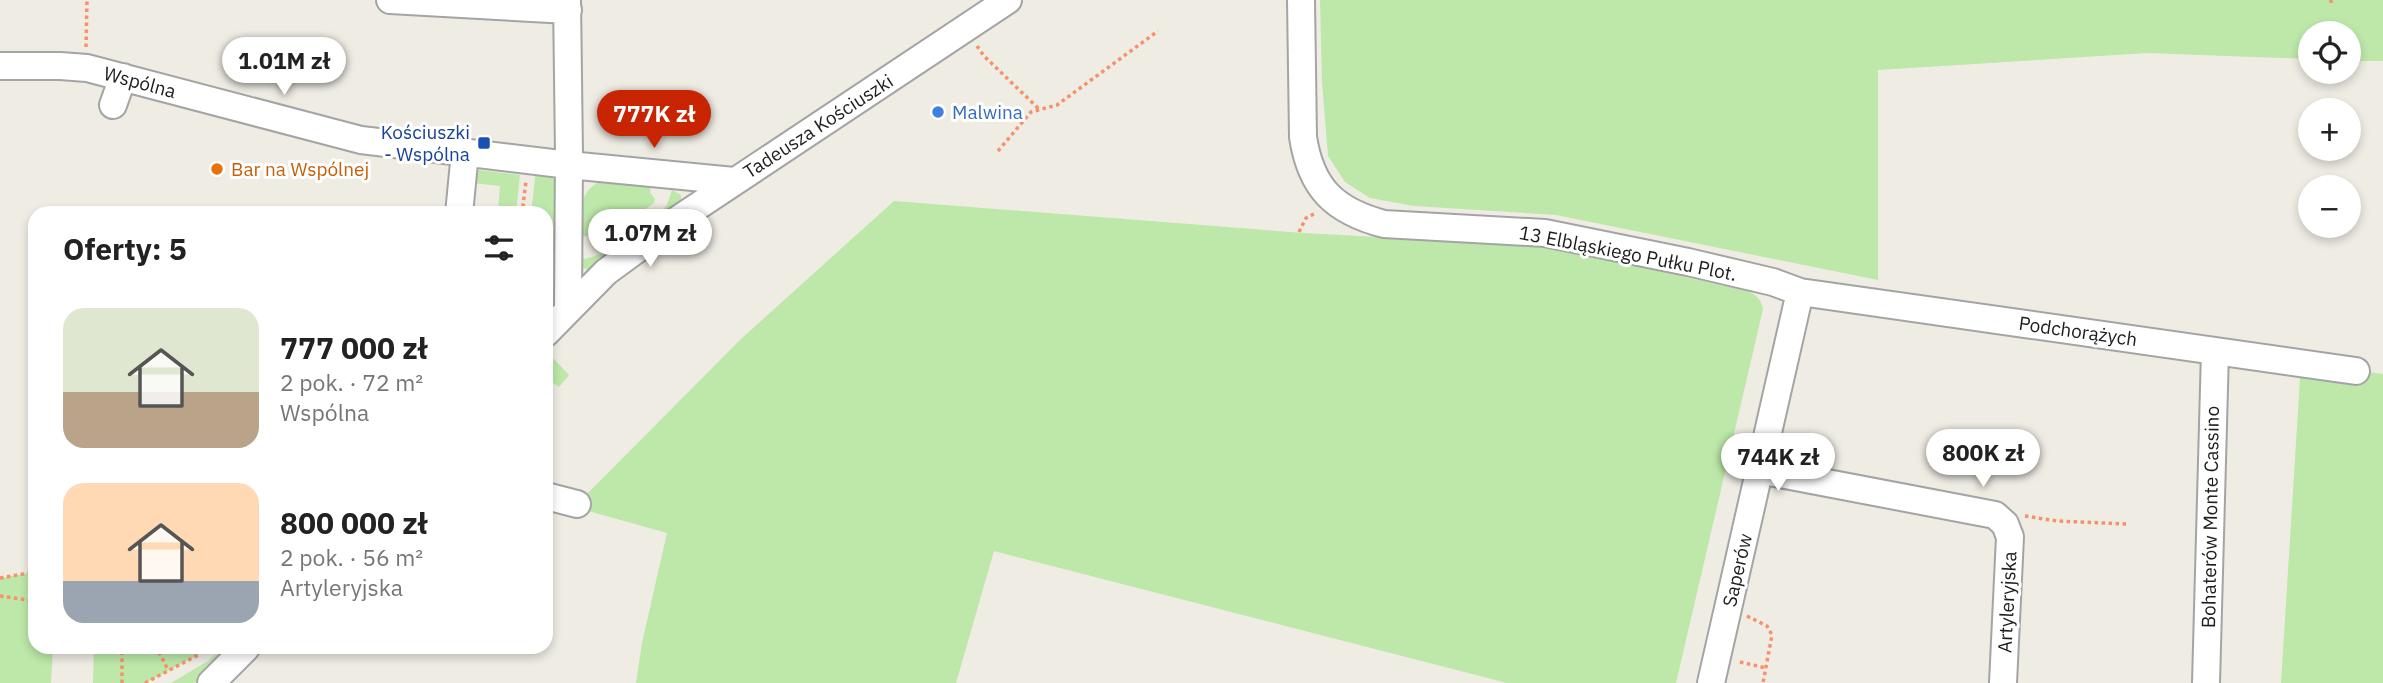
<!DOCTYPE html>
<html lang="pl">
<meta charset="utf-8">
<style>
body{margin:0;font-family:"IBM Plex Sans",sans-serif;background:#f6f6f6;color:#222;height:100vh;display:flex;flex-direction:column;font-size:26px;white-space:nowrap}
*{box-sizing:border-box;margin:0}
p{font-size:23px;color:#767676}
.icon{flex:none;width:38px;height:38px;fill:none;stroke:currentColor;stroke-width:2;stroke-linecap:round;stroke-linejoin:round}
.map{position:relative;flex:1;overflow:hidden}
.details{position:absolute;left:28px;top:206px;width:525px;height:448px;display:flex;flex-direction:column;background:#fff;border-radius:21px;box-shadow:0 4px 10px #0003}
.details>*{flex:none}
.buttons{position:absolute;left:2298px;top:21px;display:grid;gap:14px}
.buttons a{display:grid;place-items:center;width:63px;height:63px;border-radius:50%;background:#fff;box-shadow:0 4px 10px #0003;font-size:35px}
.price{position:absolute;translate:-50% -60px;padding:0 16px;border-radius:24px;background:#fff;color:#222;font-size:23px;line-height:46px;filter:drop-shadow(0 2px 4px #0008)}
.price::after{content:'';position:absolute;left:50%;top:42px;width:21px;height:16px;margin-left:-10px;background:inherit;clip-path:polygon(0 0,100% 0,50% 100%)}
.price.on{background:#c82402;color:#fff}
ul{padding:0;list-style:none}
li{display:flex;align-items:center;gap:21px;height:175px;padding:0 35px}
li span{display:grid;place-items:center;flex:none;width:196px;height:140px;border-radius:21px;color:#555}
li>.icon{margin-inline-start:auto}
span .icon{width:84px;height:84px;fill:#fffc;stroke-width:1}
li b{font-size:30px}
h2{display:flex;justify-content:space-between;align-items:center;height:84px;padding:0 35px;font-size:30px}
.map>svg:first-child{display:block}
.grass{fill:#bde8a9}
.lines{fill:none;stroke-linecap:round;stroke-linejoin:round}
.minor-casing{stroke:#a4a4a4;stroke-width:30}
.path{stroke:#f8916a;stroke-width:3.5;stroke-dasharray:3.5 3.5;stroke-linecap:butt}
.minor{stroke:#fff;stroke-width:26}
.shop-dot{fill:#3f7fe0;stroke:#fff;stroke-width:2.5}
.transit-dot{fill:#1a4fb4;stroke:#fff;stroke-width:2.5}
.food-dot{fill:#e8710a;stroke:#fff;stroke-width:2.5}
.labels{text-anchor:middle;stroke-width:6;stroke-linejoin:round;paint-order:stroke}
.street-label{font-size:19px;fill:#1d1d1d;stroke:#fff}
.shop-label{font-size:19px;fill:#366cbe;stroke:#fff;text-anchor:start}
.transit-label{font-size:19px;fill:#164399;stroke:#fff;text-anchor:end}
.food-label{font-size:19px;fill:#c56008;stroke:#fff;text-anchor:start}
</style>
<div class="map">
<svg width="2383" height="683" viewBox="0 0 2383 683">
<rect width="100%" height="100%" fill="#eeece3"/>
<path class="grass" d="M1320,0H2383V61H2349L2348,33H2310V59L2147,53L1878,70V280L1556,215L1414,206L1370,198L1345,182L1328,156L1322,82Z
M470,169L520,175L516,212L498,210L500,186L472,183Z
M536,169L547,172L559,185L557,250L551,255L546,271V214H531Z
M602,180L651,186L650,192L655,199L654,203L596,244L588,236L581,237C581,213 577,192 602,180Z
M672,190L681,195V204L591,271L583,268L582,259C611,256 638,228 661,211L667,205Z
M894,201L1303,233L1547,246L1748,291C1757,296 1761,299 1763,309L1676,683H1507L994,551L956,683H636L642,643L667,533L574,507L741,339Z
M552,357L569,375L559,387L546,378V362Z
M2301,363L2383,374V683H2281Z
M35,572V648H53L51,683H0V578Z
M94,648H205L198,655L145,683H93Z
M223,648H232L194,683H171L208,661Z"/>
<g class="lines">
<defs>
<path id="minor" d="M390,0L568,10
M567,0L569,154L568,309
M1301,0L1303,137C1311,189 1335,211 1384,224L1545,233L1688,262L1773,282L1800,292L2356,371
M0,66H60L87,68L361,140L569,165L734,181
M113,105L123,77
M459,214L465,152
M546,333L606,272L677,220L1008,0
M1759,470L1995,515L2005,524L2010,537L2003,683
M546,496L577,504
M211,683L246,648
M1711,683L1800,292
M2206,683L2215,351"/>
</defs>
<use href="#minor" class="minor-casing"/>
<path class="path" d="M2331,3V0
M977,46L984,56L1039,109
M86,47L87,0
M998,151L1031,112L1057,105L1158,31
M522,214L526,181
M1299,232L1306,218L1314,214
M2025,516L2057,521L2127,524
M0,578L35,572
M0,596L35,601
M1747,616L1767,626L1772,635L1763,683
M153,648L160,654L167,668
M1740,662L1766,668
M122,683V648
M145,683L198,655L205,648"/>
<use href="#minor" class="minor"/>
</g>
<circle class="shop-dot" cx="938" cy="112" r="7"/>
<rect class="transit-dot" x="477" y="136" width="14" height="14" rx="3.5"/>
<circle class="food-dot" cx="217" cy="169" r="7"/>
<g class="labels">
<g class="street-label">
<text transform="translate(140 82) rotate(15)" y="7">Wspólna</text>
<text transform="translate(818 126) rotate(-33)" y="7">Tadeusza Kościuszki</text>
<text transform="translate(1628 253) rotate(11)" y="7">13 Elbląskiego Pułku Plot.</text>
<text transform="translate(2078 331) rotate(8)" y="7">Podchorążych</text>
<text transform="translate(2210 517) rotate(-89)" y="7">Bohaterów Monte Cassino</text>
<text transform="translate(1737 570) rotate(-77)" y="7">Saperów</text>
<text transform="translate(2007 602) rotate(-87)" y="7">Artyleryjska</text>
</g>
<g class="shop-label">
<text x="952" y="119">Malwina</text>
</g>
<g class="transit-label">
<text x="470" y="139">Kościuszki<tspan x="470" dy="22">- Wspólna</tspan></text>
</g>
<g class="food-label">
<text x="231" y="176">Bar na Wspólnej</text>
</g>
</g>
</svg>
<div class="buttons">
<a><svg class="icon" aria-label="locate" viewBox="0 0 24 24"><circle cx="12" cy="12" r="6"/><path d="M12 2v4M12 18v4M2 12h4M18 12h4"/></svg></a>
<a>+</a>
<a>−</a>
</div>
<b class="price" style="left:284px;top:97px">1.01M zł</b>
<b class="price on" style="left:654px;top:150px">777K zł</b>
<b class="price" style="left:650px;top:269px">1.07M zł</b>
<b class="price" style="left:1983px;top:489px">800K zł</b>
<b class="price" style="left:1778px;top:493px">744K zł</b>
<section class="details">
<h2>Oferty: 5<svg class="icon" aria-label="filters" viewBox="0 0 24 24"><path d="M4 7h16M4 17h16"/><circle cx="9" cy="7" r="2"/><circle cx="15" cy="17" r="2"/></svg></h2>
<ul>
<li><span style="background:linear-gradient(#dfe7d0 60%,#b9a48a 0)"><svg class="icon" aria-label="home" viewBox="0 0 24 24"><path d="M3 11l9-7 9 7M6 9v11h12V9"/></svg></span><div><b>777 000 zł</b><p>2 pok. · 72 m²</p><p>Wspólna</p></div></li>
<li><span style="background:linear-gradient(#ffd9b3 70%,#9aa5b1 0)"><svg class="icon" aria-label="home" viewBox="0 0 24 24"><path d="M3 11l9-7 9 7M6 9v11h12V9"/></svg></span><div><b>800 000 zł</b><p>2 pok. · 56 m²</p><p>Artyleryjska</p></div></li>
</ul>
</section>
</div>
